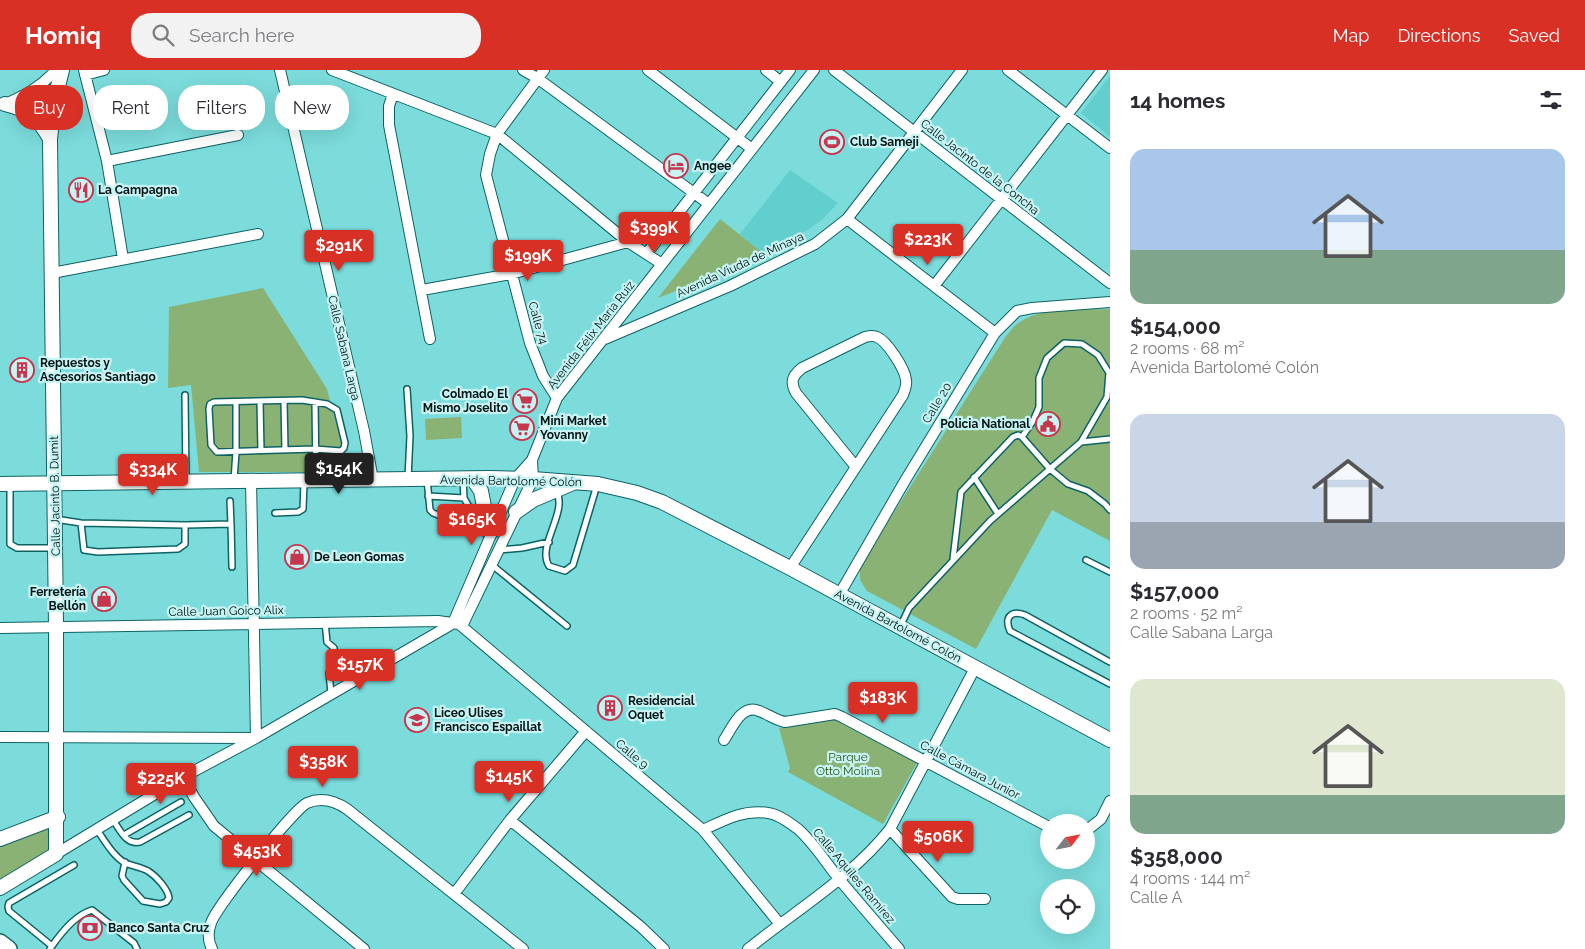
<!DOCTYPE html>
<meta charset="utf-8">
<style>
body{margin:0;font-family:Raleway,sans-serif;background:#f2f2f3;color:#2b2b33;height:100vh;display:flex;flex-direction:column;font-size:19px;white-space:nowrap}
*{box-sizing:border-box;margin:0}
p{font-size:16px;color:#7c7c81}
.icon{flex:none;width:28px;height:28px;fill:none;stroke:currentColor;stroke-width:2;stroke-linecap:round;stroke-linejoin:round}
.map{position:relative;flex:1;overflow:hidden}
.panel{display:flex;flex-direction:column;background:#fff;width:475px}
.panel>*{flex:none}
.banner{position:absolute;left:15px;top:15px;width:475px;height:45px;display:flex;gap:10px}
.needle{width:32px;rotate:58deg}
.buttons{position:absolute;left:1040px;top:744px;display:grid;gap:10px}
.buttons a{display:grid;place-items:center;width:55px;height:55px;border-radius:50%;background:#fff;box-shadow:0 5px 20px #0002;font-size:25px}
.price{position:absolute;translate:-50% -42px;padding:0 11px;border-radius:5px;background:#d93025;color:#fff;font-size:16px;line-height:32px;filter:drop-shadow(0 1px 2px #0008)}
.price::after{content:'';position:absolute;left:50%;top:30px;width:15px;height:11px;margin-left:-8px;background:inherit;clip-path:polygon(0 0,100% 0,50% 100%)}
.price.current{background:#222;color:#fff}
ul{padding:0;list-style:none}
li{display:grid;align-content:center;gap:10px;height:265px;padding:0 20px}
li span{display:grid;place-items:center;height:155px;border-radius:15px;color:#555}
li>.icon{margin-inline-start:auto}
span .icon{width:90px;height:90px;fill:#fffc;stroke-width:1}
li b{font-size:21px}
h2{display:flex;justify-content:space-between;align-items:center;height:60px;padding:0 20px;font-size:21px}
.tag{padding:0 18px;border-radius:20px;background:#fff;box-shadow:0 5px 20px #0002;font-size:18px;line-height:45px}
.tag.current{background:#d93025;color:#fff}
header{display:flex;align-items:center;gap:30px;box-sizing:border-box;height:70px;padding:0 25px;background:#d93025;color:#fff}
header strong{font-size:24px}
nav{display:flex;gap:28px;margin-inline-start:auto;font-size:18px}
.search{width:350px;height:45px;background:#f2f2f3;display:flex;align-items:center;gap:12px;box-sizing:border-box;padding:0 18px;border-radius:20px;color:#7c7c81;font-size:19px}
main{display:flex;flex:1;min-height:0}
.map>svg:first-child{display:block}
.built{fill:#63cece}
.green{fill:#89b274}
.lines{fill:none;stroke-linecap:round;stroke-linejoin:round}
.lane-casing{stroke:#0e6263;stroke-width:8}
.street-casing{stroke:#0e6263;stroke-width:12}
.secondary-casing{stroke:#0e6263;stroke-width:16}
.primary-casing{stroke:#0e6263;stroke-width:18}
.lane{stroke:#fff;stroke-width:5}
.street{stroke:#fff;stroke-width:10}
.secondary{stroke:#fff;stroke-width:14}
.primary{stroke:#fff;stroke-width:15}
.labels{text-anchor:middle;stroke-width:4.5;stroke-linejoin:round;paint-order:stroke}
.poi-label{font-size:12px;font-weight:bold;fill:#021415;stroke:#c7f4f3;text-anchor:start}
.street-label{font-size:12px;fill:#021415;stroke:#c7f4f3}
.park-label{font-size:12px;fill:#305519;stroke:#c7f4f3}
</style>
<header>
<strong>Homiq</strong>
<div class="search"><svg class="icon" aria-label="search" viewBox="0 0 24 24"><circle cx="10" cy="10" r="6"/><path d="M15 15l6 6"/></svg>Search here</div>
<nav><a>Map</a><a>Directions</a><a>Saved</a></nav>
</header>
<main>
<div class="map">
<svg width="1110" height="879" viewBox="0 0 1110 879">
<rect width="100%" height="100%" fill="#7cdcdc"/>
<path class="built" d="M1110,6V67L1081,43Z
M790,100L838,133L824,148L808,160L763,183L740,164Z"/>
<path class="green" d="M720,149L763,183L728,200L658,228Z
M263,218L327,319L349,402H199L191,315L168,318L169,237Z
M1110,239V471L1052,440L976,579L867,521L860,510V496L1006,266C1010,262 1013,257 1017,254C1039,236 1083,240 1110,239Z
M461,347L462,368L426,370L425,349Z
M834,648L918,691L883,754L788,702L790,698L779,658Z
M53,751L54,779L0,809V773Z"/>
<g class="lines">
<defs>
<path id="lane" d="M407,319L410,366L408,408
M185,325L186,410
M302,330L327,334L337,340L345,373L344,378L341,381L315,379L217,382L211,375L209,339L210,334L214,332Z
M260,331L261,381
M284,331L285,380
M315,332L316,408
M1081,372L1110,369
M974,407L998,444
M427,409L430,440L433,443L441,446
M234,410L236,382V332
M463,410L464,428L468,435L469,456
M10,414V474L17,478H55
M556,421C569,441 536,476 549,496L565,501L573,495L597,415
M428,426L464,428
M275,443L298,442L303,439L304,412
M55,449L81,453L185,455L231,454L230,431
M81,453L84,480L98,482L178,479L185,474V455
M465,453L490,466
M231,454L232,497
M499,480L522,478L549,472
M953,489L961,422L1013,367L1018,365L1022,367L1050,399L1068,414L1088,421L1105,434L1110,440
M1086,490L1110,502
M492,495L567,556
M325,552L327,572L334,578V589L329,603L331,623
M900,557L909,538L990,451L1081,372L1107,327L1109,303L1098,285L1082,274L1064,273L1047,288L1039,308V337L1033,351L1022,367
M1110,592L1025,545C1011,540 1004,547 1010,561L1110,614
M113,750C120,760 126,775 140,772L189,745
M97,760C105,771 113,786 125,793C132,796 141,797 148,801C156,806 168,819 169,828L166,832L160,834L143,831L124,810L122,806L125,792
M124,765L181,732
M52,876L9,841L8,837L9,833L74,795
M50,879C60,864 75,845 92,840L134,873L137,879"/>
<path id="street" d="M84,0L107,91L123,189
M280,0L364,361L373,410
M332,0L497,64L628,172L662,194
M523,0L537,8L709,134
M544,0L497,64L490,84L486,105L530,273L543,306L557,328
M648,0L752,79
M766,0L781,12
M834,0L1110,213
M1008,0L1110,78
M85,5L104,0
M393,24L389,36V55L430,269
M30,27L57,18
M3,35C24,26 41,17 56,0
M107,91L238,65
M847,149L995,263
M647,183L790,0
M52,203L258,164
M934,216L1102,0
M422,220L511,204L628,172
M605,269L730,216L815,174L847,149L962,0
M251,411L256,668
M790,498L903,325C905,320 907,315 906,310C905,299 887,271 877,267C873,265 869,266 865,267L802,298C792,306 790,312 796,323L856,397
M839,525L906,409L995,263L1017,241L1032,238L1110,232
M453,553L515,409L532,390L557,328L814,0
M462,556L533,409L532,390
M0,558L438,551L459,554L703,760L779,853
M0,667L255,668
M724,670C732,658 742,633 759,641C768,644 775,650 785,652L835,644L842,647L1049,757
M183,707L194,727L214,756L364,879
M510,750L641,857L664,879
M890,759L952,827L958,829H985
M703,760C724,750 744,739 768,743C778,744 790,753 798,759C814,773 826,793 839,809C859,833 879,856 899,879
M1086,761L1101,749L1110,731
M56,784L183,707L256,668L452,554
M454,824L510,750L586,661
M212,879C208,871 208,861 211,853C216,837 294,739 307,733C321,727 335,731 347,739L523,879
M748,879C796,840 851,808 890,759L975,598"/>
<path id="secondary" d="M5,34C29,40 38,47 50,69
M473,409L481,421L487,452L492,461
M0,414L489,408L533,409L598,414L637,423L662,432L790,498L1110,670
M516,442L533,430L573,413
M0,769L58,747
M0,818L56,784V556L50,69L54,33L62,0"/>
<path id="primary" d="M0,872L9,879"/>
</defs>
<use href="#lane" class="lane-casing"/>
<use href="#street" class="street-casing"/>
<use href="#secondary" class="secondary-casing"/>
<use href="#primary" class="primary-casing"/>
<use href="#lane" class="lane"/>
<use href="#street" class="street"/>
<use href="#secondary" class="secondary"/>
<use href="#primary" class="primary"/>
</g>
<defs>
<symbol id="stadium-ring" viewBox="-11 -11 22 22"><circle r="9.5" fill="#c7f4f3" stroke="#c6364f" stroke-width="1.5"/><path d="M0-5a6.5 5 0 1 0 0 10a6.5 5 0 1 0 0-10ZM-3.5-1.8h7v3.6h-7Z" fill="#c6364f"/></symbol>
<symbol id="hotel-ring" viewBox="-11 -11 22 22"><circle r="9.5" fill="#c7f4f3" stroke="#c6364f" stroke-width="1.5"/><path d="M-6-4.5h1.5V1H6V5H4.5V3h-9V5H-6ZM-4 0a1.8 1.8 0 1 1 3.6 0ZM.5 0V-2.5h3Q6-2.5 6 0Z" fill="#c6364f"/></symbol>
<symbol id="restaurant-ring" viewBox="-11 -11 22 22"><circle r="9.5" fill="#c7f4f3" stroke="#c6364f" stroke-width="1.5"/><path d="M-5-6h1v4h1v-4h1v4h1v-4h1v5L-1.5 .5V6h-2V.5L-5-1ZM5-6V6H3V1.5H1.5Q1.5-4 5-6Z" fill="#c6364f"/></symbol>
<symbol id="building-ring" viewBox="-11 -11 22 22"><circle r="9.5" fill="#c7f4f3" stroke="#c6364f" stroke-width="1.5"/><path d="M-4-6H4V6H1V3H-1V6H-4ZM-2.5-4.3h1.7v1.8h-1.7ZM.8-4.3h1.7v1.8H.8ZM-2.5-1h1.7V.8h-1.7ZM.8-1h1.7V.8H.8Z" fill="#c6364f"/></symbol>
<symbol id="supermarket-ring" viewBox="-11 -11 22 22"><circle r="9.5" fill="#c7f4f3" stroke="#c6364f" stroke-width="1.5"/><path d="M-6-5.5h2.5l.6 2H6L4.5 2H-2.5L-4.4-4H-6ZM-1.5 3.2a1.3 1.3 0 1 0 .1 0ZM3 3.2a1.3 1.3 0 1 0 .1 0Z" fill="#c6364f"/></symbol>
<symbol id="civic-ring" viewBox="-11 -11 22 22"><circle r="9.5" fill="#c7f4f3" stroke="#c6364f" stroke-width="1.5"/><path d="M-.6-6.5H3V-4.5H.6V-3L4-1V1h2V6H-6V1h2V-1L-.6-3ZM-1.2 2.5V6h2.4V2.5Z" fill="#c6364f"/></symbol>
<symbol id="shop-ring" viewBox="-11 -11 22 22"><circle r="9.5" fill="#c7f4f3" stroke="#c6364f" stroke-width="1.5"/><path d="M-5-2.5h2.3a2.7 3.5 0 0 1 5.4 0H5L5.5 6h-11ZM-1.5-2.5h3a1.5 2.3 0 0 0-3 0Z" fill="#c6364f"/></symbol>
<symbol id="school-ring" viewBox="-11 -11 22 22"><circle r="9.5" fill="#c7f4f3" stroke="#c6364f" stroke-width="1.5"/><path d="M0-5L7-2L0 1L-7-2ZM-4 1L0 2.5L4 1V4Q0 6-4 4Z" fill="#c6364f"/></symbol>
<symbol id="bank-ring" viewBox="-11 -11 22 22"><circle r="9.5" fill="#c7f4f3" stroke="#c6364f" stroke-width="1.5"/><path d="M-6-4H6V4H-6ZM0-2.3a2.3 2.3 0 1 0 0 4.6a2.3 2.3 0 1 0 0-4.6Z" fill="#c6364f"/></symbol>
</defs>
<g fill-rule="evenodd">
<use href="#stadium-ring" x="818" y="58" width="28" height="28"/>
<use href="#hotel-ring" x="662" y="82" width="28" height="28"/>
<use href="#restaurant-ring" x="67" y="106" width="28" height="28"/>
<use href="#building-ring" x="8" y="286" width="28" height="28"/>
<use href="#supermarket-ring" x="511" y="317" width="28" height="28"/>
<use href="#civic-ring" x="1034" y="340" width="28" height="28"/>
<use href="#supermarket-ring" x="508" y="344" width="28" height="28"/>
<use href="#shop-ring" x="283" y="473" width="28" height="28"/>
<use href="#shop-ring" x="90" y="515" width="28" height="28"/>
<use href="#building-ring" x="596" y="624" width="28" height="28"/>
<use href="#school-ring" x="403" y="636" width="28" height="28"/>
<use href="#bank-ring" x="76" y="844" width="28" height="28"/>
</g>
<g class="labels">
<g class="poi-label">
<text x="850" y="76">Club Sameji</text>
<text x="694" y="100">Angee</text>
<text x="98" y="124">La Campagna</text>
<text x="40" y="297">Repuestos y<tspan x="40" dy="14">Ascesorios Santiago</tspan></text>
<text x="508" y="328" text-anchor="end">Colmado El<tspan x="508" dy="14">Mismo Joselito</tspan></text>
<text x="540" y="355">Mini Market<tspan x="540" dy="14">Yovanny</tspan></text>
<text x="1030" y="358" text-anchor="end">Policia National</text>
<text x="314" y="491">De Leon Gomas</text>
<text x="86" y="526" text-anchor="end">Ferretería<tspan x="86" dy="14">Bellón</tspan></text>
<text x="628" y="635">Residencial<tspan x="628" dy="14">Oquet</tspan></text>
<text x="434" y="647">Liceo Ulises<tspan x="434" dy="14">Francisco Espaillat</tspan></text>
<text x="108" y="862">Banco Santa Cruz</text>
</g>
<g class="street-label">
<text transform="translate(980 97) rotate(38)" y="4">Calle Jacinto de la Concha</text>
<text transform="translate(740 195) rotate(-25)" y="4">Avenida Viuda de Minaya</text>
<text transform="translate(538 253) rotate(74)" y="4">Calle 74</text>
<text transform="translate(591 265) rotate(-52)" y="4">Avenida Félix María Ruiz</text>
<text transform="translate(344 278) rotate(77)" y="4">Calle Sabana Larga</text>
<text transform="translate(937 333) rotate(-59)" y="4">Calle 20</text>
<text transform="translate(511 411) rotate(1)" y="4">Avenida Bartolomé Colón</text>
<text transform="translate(55 426) rotate(-91)" y="4">Calle Jacinto B. Dumit</text>
<text transform="translate(226 541) rotate(-1)" y="4">Calle Juan Goico Alix</text>
<text transform="translate(898 556) rotate(28)" y="4">Avenida Bartolomé Colón</text>
<text transform="translate(632 684) rotate(40)" y="4">Calle 9</text>
<text transform="translate(970 700) rotate(28)" y="4">Calle Cámara Junior</text>
<text transform="translate(854 806) rotate(50)" y="4">Calle Aquiles Ramírez</text>
</g>
<g class="park-label">
<text x="848" y="691">Parque<tspan x="848" dy="14">Otto Molina</tspan></text>
</g>
</g>
</svg>
<div class="buttons">
<a><svg class="needle" viewBox="-14 -14 28 28"><path d="M0-13l5 13h-10z" fill="#e53935"/><path d="M0 13l5-13h-10z" fill="#7c7c81"/></svg></a>
<a><svg class="icon" aria-label="locate" viewBox="0 0 24 24"><circle cx="12" cy="12" r="6"/><path d="M12 2v4M12 18v4M2 12h4M18 12h4"/></svg></a>
</div>
<b class="price" style="left:654px;top:184px">$399K</b>
<b class="price" style="left:928px;top:196px">$223K</b>
<b class="price" style="left:339px;top:202px">$291K</b>
<b class="price" style="left:528px;top:212px">$199K</b>
<b class="price current" style="left:339px;top:425px">$154K</b>
<b class="price" style="left:153px;top:426px">$334K</b>
<b class="price" style="left:472px;top:476px">$165K</b>
<b class="price" style="left:360px;top:621px">$157K</b>
<b class="price" style="left:883px;top:654px">$183K</b>
<b class="price" style="left:323px;top:718px">$358K</b>
<b class="price" style="left:509px;top:733px">$145K</b>
<b class="price" style="left:161px;top:735px">$225K</b>
<b class="price" style="left:938px;top:793px">$506K</b>
<b class="price" style="left:257px;top:807px">$453K</b>
<div class="banner">
<a class="tag current">Buy</a>
<a class="tag">Rent</a>
<a class="tag">Filters</a>
<a class="tag">New</a>
</div>
</div>
<section class="panel">
<h2>14 homes<svg class="icon" aria-label="filters" viewBox="0 0 24 24"><path d="M4 7h16M4 17h16"/><circle cx="9" cy="7" r="2"/><circle cx="15" cy="17" r="2"/></svg></h2>
<ul>
<li><span style="background:linear-gradient(#a9c7e8 65%,#7fa58c 0)"><svg class="icon" aria-label="home" viewBox="0 0 24 24"><path d="M3 11l9-7 9 7M6 9v11h12V9"/></svg></span><div><b>$154,000</b><p>2 rooms · 68 m²</p><p>Avenida Bartolomé Colón</p></div></li>
<li><span style="background:linear-gradient(#c9d6e8 70%,#9aa5b1 0)"><svg class="icon" aria-label="home" viewBox="0 0 24 24"><path d="M3 11l9-7 9 7M6 9v11h12V9"/></svg></span><div><b>$157,000</b><p>2 rooms · 52 m²</p><p>Calle Sabana Larga</p></div></li>
<li><span style="background:linear-gradient(#dfe7d0 75%,#7fa58c 0)"><svg class="icon" aria-label="home" viewBox="0 0 24 24"><path d="M3 11l9-7 9 7M6 9v11h12V9"/></svg></span><div><b>$358,000</b><p>4 rooms · 144 m²</p><p>Calle A</p></div></li>
</ul>
</section>
</main>
